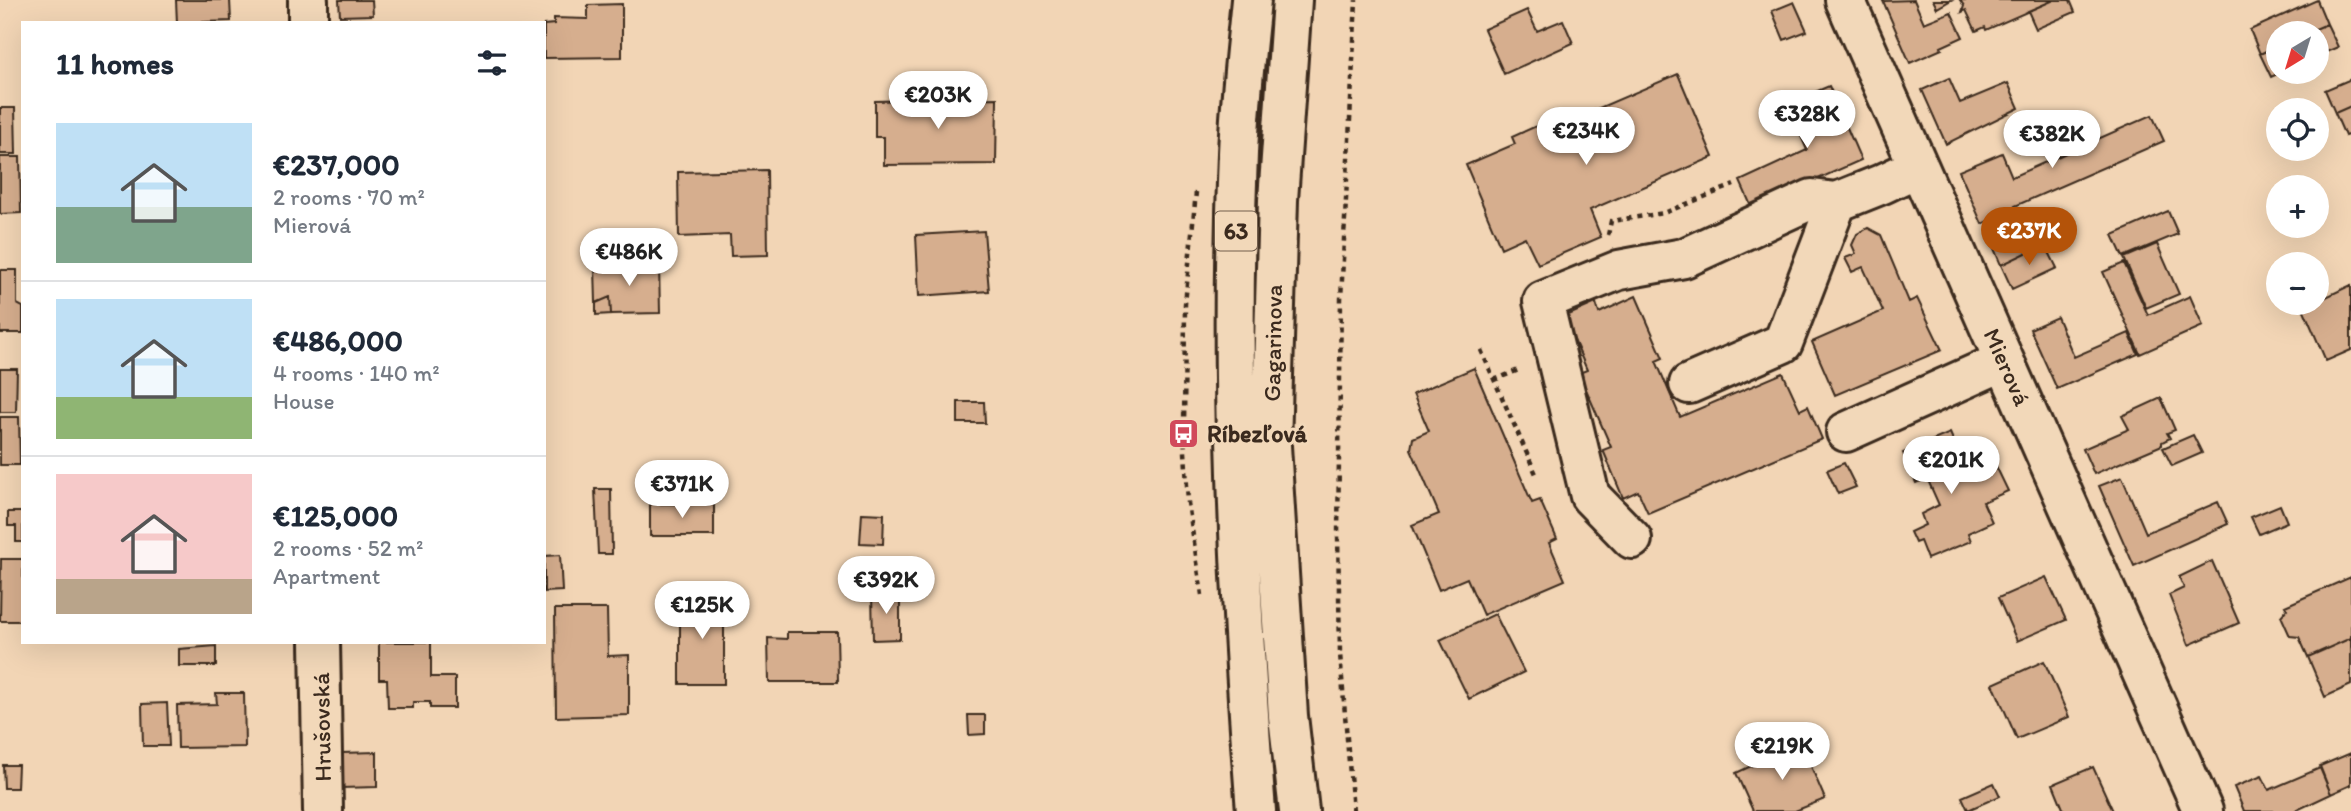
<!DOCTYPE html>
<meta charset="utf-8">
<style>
body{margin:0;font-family:Itim,sans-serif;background:#f2f2f3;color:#1f2937;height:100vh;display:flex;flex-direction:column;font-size:26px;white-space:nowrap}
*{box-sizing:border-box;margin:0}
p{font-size:23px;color:#747a83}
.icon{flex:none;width:38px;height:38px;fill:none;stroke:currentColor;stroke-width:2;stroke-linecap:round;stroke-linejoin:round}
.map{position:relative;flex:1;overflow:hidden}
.details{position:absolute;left:21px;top:21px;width:525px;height:623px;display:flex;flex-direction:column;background:#fff;border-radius:0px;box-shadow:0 7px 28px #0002}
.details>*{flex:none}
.needle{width:46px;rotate:218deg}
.fabs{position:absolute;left:2266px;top:21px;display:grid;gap:14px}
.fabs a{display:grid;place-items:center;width:63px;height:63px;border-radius:50%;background:#fff;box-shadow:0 7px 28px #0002;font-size:35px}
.price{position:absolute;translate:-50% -60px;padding:0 16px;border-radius:24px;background:#fff;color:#222;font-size:23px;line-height:46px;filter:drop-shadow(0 2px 4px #0008)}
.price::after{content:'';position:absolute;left:50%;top:42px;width:21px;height:16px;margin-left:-10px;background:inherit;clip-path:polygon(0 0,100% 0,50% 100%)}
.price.active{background:#b45309;color:#fff}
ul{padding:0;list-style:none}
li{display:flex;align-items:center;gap:21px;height:175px;padding:0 35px}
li+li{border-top:2px solid #e0e1e3}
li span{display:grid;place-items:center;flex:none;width:196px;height:140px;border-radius:0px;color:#555}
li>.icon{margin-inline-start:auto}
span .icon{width:84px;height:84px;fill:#fffc;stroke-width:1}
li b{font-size:30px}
h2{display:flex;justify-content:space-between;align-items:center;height:84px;padding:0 35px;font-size:30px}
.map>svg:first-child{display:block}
.building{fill:#d6ae8e;stroke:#3b2a1e;stroke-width:2}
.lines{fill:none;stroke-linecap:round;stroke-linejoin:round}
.minor-casing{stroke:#3b2a1e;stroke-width:44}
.major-casing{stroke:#3b2a1e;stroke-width:44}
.path{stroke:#3b2a1e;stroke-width:4.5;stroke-dasharray:5 5;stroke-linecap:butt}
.minor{stroke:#f2d8b9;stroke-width:38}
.major{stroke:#f2d8b9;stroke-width:38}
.labels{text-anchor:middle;stroke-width:6;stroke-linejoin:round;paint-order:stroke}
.shield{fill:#f2d8b9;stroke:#725e4c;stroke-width:2}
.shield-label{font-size:23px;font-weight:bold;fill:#3b2a1e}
.street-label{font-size:24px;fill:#3b2a1e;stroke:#f2d8b9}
.poi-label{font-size:24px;font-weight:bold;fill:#3b2a1e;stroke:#f2d8b9;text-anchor:start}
</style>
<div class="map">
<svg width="2351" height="811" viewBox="0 0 2351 811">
<rect width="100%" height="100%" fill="#f2d5b5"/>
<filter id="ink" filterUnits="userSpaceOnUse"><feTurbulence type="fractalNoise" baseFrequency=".0143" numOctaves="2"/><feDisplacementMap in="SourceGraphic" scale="14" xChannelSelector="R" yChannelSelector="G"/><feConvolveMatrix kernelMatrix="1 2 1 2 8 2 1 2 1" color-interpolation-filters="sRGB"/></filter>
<g filter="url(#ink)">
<path class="building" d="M176,0H230L231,21L177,23Z
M339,0H372L373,15L340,16Z
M1914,0L1924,23L1951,12L1963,37L1941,47L1942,49L1910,63L1883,1Z
M1933,0H1951L1937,8Z
M1960,0H2054L1986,30L1985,27L1976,31L1966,10L1962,12L1964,6Z
M2054,0H2070L2075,12L2036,29L2028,11Z
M2317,0L2327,24L2306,33H2278V45L2260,54L2250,30Z
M1794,2L1807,31L1784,40L1772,11Z
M622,4V57L544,58V25L554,24V18L588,19V5Z
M1527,10L1537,31L1563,20L1573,43L1504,74L1484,29Z
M2327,24L2338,47L2317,56V33H2306Z
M2278,45V72H2282L2271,77L2260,54Z
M1678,74L1713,157L1590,210L1601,237L1538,264L1525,237L1501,248L1466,165L1515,144L1512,137L1552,119L1555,127Z
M1949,78L1960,103L2008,83L2019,108L1946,144L1922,90Z
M2351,79V106L2335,113L2325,90Z
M1829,86L1861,160L1752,208L1740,181L1807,150L1787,104Z
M997,98L996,164L884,165V137H875V101Z
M2351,106V134L2345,136L2335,113Z
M0,108H15L16,154H0Z
M2152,115L2164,141L2015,206L2016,208L1982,224L1959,171L2002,153L2012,177Z
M0,157H20L21,213L0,214Z
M767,170L768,255L731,256L730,235L679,237L678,172Z
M2168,211L2178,234L2123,257L2113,235Z
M2033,220L2045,244L2001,265L1990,239Z
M1868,228L1881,235L1909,302L1917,298L1942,350L1835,395L1812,342L1883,311L1863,267L1852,272L1845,258L1856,254L1852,245L1857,234Z
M984,231L989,291L919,296L916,235Z
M2045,244L2057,268L2012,289L2001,265Z
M2157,244L2179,294L2146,308L2124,258Z
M659,263L660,313L611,314L610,297L596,303L595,266Z
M2124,263L2148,315L2190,296L2203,326L2140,354L2103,272Z
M0,270H17V304L23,307V333H0Z
M2351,285V350L2326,361L2303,308Z
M1636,296L1663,358L1656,361L1680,417L1783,373L1800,410L1808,406L1822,439L1648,513L1638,491L1623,498L1603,450L1611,447L1579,373L1587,370L1564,317L1596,303L1599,313Z
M610,297L611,314L596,315V303Z
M2057,317L2074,357L2129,333L2138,354L2057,389L2030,329Z
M1474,368L1532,503L1540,500L1557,539L1549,543L1565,580L1483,615L1467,578L1439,590L1412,525L1439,514L1411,449L1413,438L1429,431L1413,394Z
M0,369H17L16,412H0Z
M2161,398L2175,430L2167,433L2170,438L2162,442V445L2094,474L2083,449L2129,429L2122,416Z
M958,402H984L985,423H958Z
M0,417H19L20,465H0Z
M1950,433L1963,463L1944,471L1950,483L1995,464L2008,491L1983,502L1992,522L1968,533L1971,541L1927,559L1920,541L1915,543L1910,532L1925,525L1921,514L1939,505L1927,478L1916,483L1903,453Z
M2193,435L2202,453L2172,466L2163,448Z
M1844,463L1856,487L1838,494L1827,470Z
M714,471V504H650V472Z
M2122,477L2146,533L2218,502L2228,524L2134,566L2099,486Z
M595,489H611L612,554H598Z
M650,504H714V536H650Z
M2280,505L2287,522L2259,534L2251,517Z
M8,512H23V542H16V526H8Z
M862,513L884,514L883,544L860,543Z
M560,555L562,591L544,592V556Z
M1,559H23V621H0Z
M2212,561L2239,623L2189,645L2169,595L2184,588L2179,577Z
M2046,577L2066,620L2017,641L1998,598Z
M2351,577V638L2308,657L2299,637L2290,636L2281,616L2287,609L2285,606Z
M872,593H900V639L873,640Z
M724,597V684H680V598Z
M555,609H607L608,656L629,655V715L556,717Z
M1495,614L1524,672L1469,699L1440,640Z
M787,632H837L838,682H769L768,638L787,639Z
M2351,638V685L2325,697L2308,657Z
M379,642H431V677H455V708H430V702H413V708H388L387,679H379Z
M216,646V666H179V649Z
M2044,661L2069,717L2017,739L1993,684Z
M216,693H244L245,747L178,748L177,705L217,704Z
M167,703L169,746H143L142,704Z
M968,715H985V734L969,735Z
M1801,743L1825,799L1795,811H1753L1736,773Z
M377,752V787L341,788V753Z
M2351,753V785L2331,794L2320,766Z
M3,765H18L17,788H4Z
M2093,767L2113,811H2064L2053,784Z
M2320,768L2331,794L2295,811H2244L2234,787L2262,776L2269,790Z
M1994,783L2000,796L1968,810L1962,797Z"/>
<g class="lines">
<defs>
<path id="minor" d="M308,0V23
M1845,0L2203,811
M1689,384L1783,343L1837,202
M1846,432L2004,361
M1632,539L1590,496L1543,301L1619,270L1684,258L1812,199L1837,202L1882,184L1918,167
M320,642L323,811"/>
<path id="major" d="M1251,0C1246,51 1240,102 1238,153C1229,373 1239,592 1256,811
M1292,0L1278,200L1271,446L1288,716L1299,811"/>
</defs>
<use href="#minor" class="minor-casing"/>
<use href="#major" class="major-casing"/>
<path class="path" d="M1196,192L1185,304L1184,434L1188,503L1202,595
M1608,235L1611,221L1664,213L1734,185
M1481,350L1536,474
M1494,380L1521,369
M1353,811L1340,654L1338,534L1341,299L1356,0"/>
<use href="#minor" class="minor"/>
<use href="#major" class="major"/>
</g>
</g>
<defs>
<symbol id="bus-square" viewBox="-11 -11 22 22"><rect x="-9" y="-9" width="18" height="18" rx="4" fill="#d1495b" stroke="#f2d8b9"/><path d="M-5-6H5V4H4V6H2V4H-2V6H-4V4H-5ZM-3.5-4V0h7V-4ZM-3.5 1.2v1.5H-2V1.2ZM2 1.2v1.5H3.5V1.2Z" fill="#fff"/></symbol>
</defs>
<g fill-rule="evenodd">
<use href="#bus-square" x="1166" y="416" width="35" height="35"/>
</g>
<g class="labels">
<rect class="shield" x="1215" y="211.5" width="42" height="39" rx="5"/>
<g class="shield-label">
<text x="1236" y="239">63</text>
</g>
<g class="street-label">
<text transform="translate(1273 343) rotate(-89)" y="8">Gagarinova</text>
<text transform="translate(2007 367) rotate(66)" y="8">Mierová</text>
<text transform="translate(322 727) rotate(-91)" y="8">Hrušovská</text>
</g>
<g class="poi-label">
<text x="1207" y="442">Ríbezľová</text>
</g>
</g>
</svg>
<div class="fabs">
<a><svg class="needle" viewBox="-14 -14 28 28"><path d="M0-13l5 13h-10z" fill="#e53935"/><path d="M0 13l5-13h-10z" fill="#747a83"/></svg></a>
<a><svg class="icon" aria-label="locate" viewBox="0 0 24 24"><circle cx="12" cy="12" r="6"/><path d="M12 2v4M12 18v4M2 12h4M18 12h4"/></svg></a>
<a>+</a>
<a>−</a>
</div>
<b class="price" style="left:938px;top:131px">€203K</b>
<b class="price" style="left:1807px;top:150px">€328K</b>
<b class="price" style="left:1586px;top:167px">€234K</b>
<b class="price" style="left:2052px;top:170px">€382K</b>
<b class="price active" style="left:2029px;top:267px">€237K</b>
<b class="price" style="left:629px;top:288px">€486K</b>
<b class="price" style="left:1951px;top:496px">€201K</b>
<b class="price" style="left:682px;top:520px">€371K</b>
<b class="price" style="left:886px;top:616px">€392K</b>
<b class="price" style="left:702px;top:641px">€125K</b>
<b class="price" style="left:1782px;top:782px">€219K</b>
<section class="details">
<h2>11 homes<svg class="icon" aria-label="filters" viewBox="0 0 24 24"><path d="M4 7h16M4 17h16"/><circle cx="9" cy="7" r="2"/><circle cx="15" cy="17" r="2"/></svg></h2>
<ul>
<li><span style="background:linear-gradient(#bfe0f5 60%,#7fa58c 0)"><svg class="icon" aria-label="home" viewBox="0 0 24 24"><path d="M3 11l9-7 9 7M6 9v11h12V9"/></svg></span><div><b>€237,000</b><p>2 rooms · 70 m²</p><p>Mierová</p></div></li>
<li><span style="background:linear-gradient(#bfe0f5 70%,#8fb573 0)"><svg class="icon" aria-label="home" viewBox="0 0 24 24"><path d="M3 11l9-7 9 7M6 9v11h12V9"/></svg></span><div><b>€486,000</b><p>4 rooms · 140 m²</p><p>House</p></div></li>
<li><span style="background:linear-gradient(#f6c9c9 75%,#b9a48a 0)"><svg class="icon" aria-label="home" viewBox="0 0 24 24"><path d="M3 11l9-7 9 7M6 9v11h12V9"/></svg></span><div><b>€125,000</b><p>2 rooms · 52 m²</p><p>Apartment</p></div></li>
</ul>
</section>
</div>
